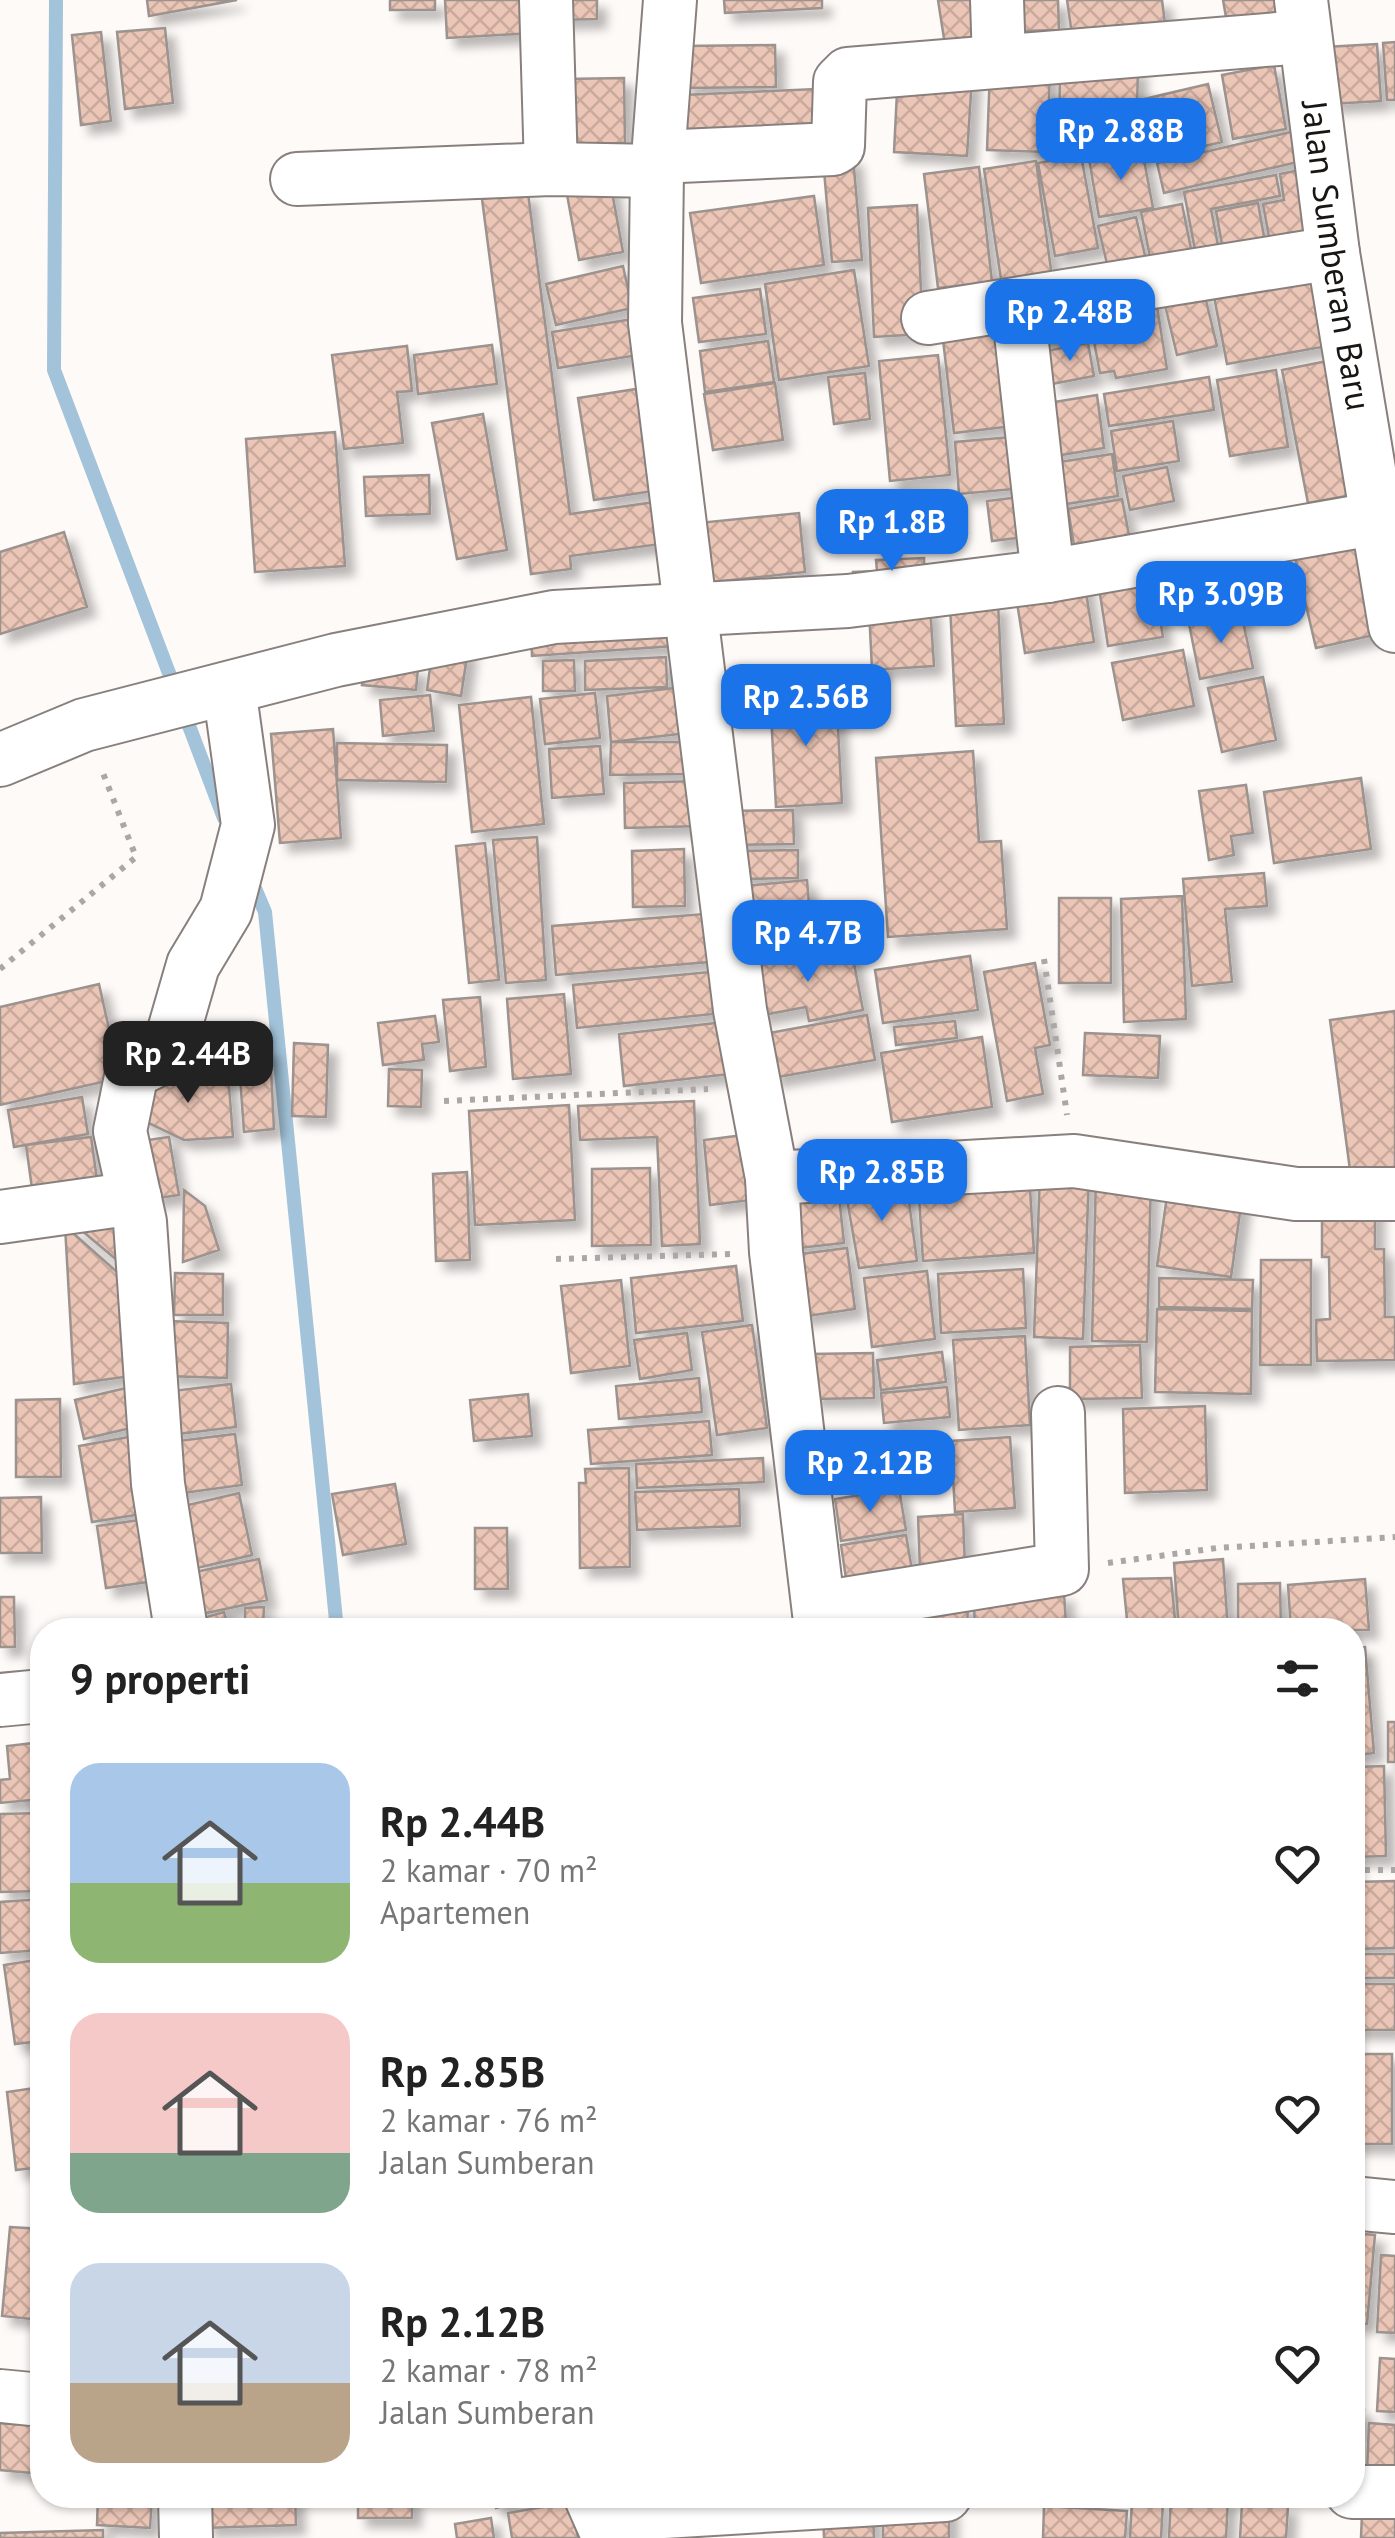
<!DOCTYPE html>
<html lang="id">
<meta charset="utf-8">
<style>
body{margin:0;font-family:"PT Sans",sans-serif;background:#f6f6f6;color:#222;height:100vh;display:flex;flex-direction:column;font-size:38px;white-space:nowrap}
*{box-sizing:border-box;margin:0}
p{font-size:32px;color:#767676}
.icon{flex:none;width:55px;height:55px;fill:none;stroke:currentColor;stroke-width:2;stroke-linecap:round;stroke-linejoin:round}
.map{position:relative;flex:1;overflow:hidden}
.sheet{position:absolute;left:30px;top:1618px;width:1335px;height:890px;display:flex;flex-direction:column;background:#fff;border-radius:40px;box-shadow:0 2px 8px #0004}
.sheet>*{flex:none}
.price{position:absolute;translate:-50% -85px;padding:0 22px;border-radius:20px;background:#1a73e8;color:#fff;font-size:32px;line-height:65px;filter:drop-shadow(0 2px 5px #0008)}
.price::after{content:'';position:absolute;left:50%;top:60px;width:30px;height:22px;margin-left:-15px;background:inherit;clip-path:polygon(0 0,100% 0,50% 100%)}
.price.on{background:#222;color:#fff}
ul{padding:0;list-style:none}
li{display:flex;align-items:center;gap:30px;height:250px;padding:0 40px}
li span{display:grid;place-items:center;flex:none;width:280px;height:200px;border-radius:30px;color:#555}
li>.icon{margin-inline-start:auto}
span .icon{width:120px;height:120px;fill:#fffc;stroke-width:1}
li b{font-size:42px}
h2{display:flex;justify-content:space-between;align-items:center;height:120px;padding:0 40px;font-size:42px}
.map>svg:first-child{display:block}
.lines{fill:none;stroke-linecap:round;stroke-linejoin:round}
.stream{stroke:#a2c3d9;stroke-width:14}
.building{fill:url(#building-cross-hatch);stroke:#9c938f;stroke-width:2.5;filter:url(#shadow)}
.minor-casing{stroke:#89807d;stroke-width:56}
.path{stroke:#aba7a5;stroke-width:6;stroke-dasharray:5 8;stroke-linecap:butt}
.minor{stroke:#fff;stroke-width:52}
.labels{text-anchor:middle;stroke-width:8;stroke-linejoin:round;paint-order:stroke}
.street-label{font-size:35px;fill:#181513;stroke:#fefaf8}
</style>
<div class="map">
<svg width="1395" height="2538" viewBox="0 0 1395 2538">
<defs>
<pattern id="building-cross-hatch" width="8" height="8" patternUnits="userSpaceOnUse" patternTransform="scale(2.5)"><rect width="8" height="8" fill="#ebc6b7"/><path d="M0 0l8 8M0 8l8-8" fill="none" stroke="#c9a99c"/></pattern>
<filter id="shadow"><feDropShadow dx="9" dy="9" stdDeviation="5" flood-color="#0004"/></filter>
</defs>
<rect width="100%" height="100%" fill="#fefaf8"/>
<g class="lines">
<path class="stream" d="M56,0L54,370L224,818
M251,879L265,912L337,1630"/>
</g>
<path class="building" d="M147,0H237L149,16Z
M390,0H435V10H390Z
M445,0H532L534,33L447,38Z
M557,0H597V19L558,20Z
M724,0H822V8L725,13Z
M938,0H987L992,38L945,45Z
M1018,0H1058L1059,30L1019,31Z
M1067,0H1162L1165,24L1072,35Z
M1223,0H1284L1290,29L1230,40Z
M165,28L173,103L125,109L117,32Z
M101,32L111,121L81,125L72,35Z
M1395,42V100H1387L1383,43Z
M1377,44L1381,101L1330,104L1326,47Z
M775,45L776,87L683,88L682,46Z
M1274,65L1286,129L1233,139L1222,75Z
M990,68L1050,69L1047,152L987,150Z
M1060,68L1138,69L1136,144L1059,142Z
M972,77L967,156L894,152L897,92Z
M624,78L625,143L566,144L565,79Z
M1208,84L1222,142L1157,157L1144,99Z
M816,89L819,145L686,151L683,95Z
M1295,131L1302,161L1164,193L1157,163Z
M1142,149L1153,208L1099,217L1089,159Z
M1081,155L1098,248L1055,256L1038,163Z
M853,157L862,260L832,262L823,159Z
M1036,161L1053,284L1003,292L984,169Z
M979,167L992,282L938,288L924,174Z
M1310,168L1324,244L1272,254L1263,204L1284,200L1280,174Z
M1276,175L1280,196L1211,209L1222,266L1199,271L1184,192Z
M610,181L623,252L579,260L566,189Z
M528,193L570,514L655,502L661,544L570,556L571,569L531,574L482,199Z
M814,196L824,265L701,283L690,213Z
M1258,203L1268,259L1226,267L1216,211Z
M1182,204L1195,269L1154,277L1141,212Z
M917,205L923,334L874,337L868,208Z
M1136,217L1150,277L1112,285L1098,226Z
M623,266L632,308L556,325L546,284Z
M1319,267L1333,345L1227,364L1212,286Z
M854,270L869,366L779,380L765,284Z
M1203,288L1217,346L1177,355L1163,297Z
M760,289L766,334L699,342L693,298Z
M1155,294L1167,369L1116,378L1114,371L1100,373L1094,342L1108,339L1102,304Z
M1094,303L1100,333L1031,344L1027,315Z
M1009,315L1022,425L954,433L941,323Z
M633,319L638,355L558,368L552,332Z
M768,341L774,382L705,392L700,351Z
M1088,343L1094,376L1052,384L1046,351Z
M492,345L497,384L418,394L414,355Z
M407,346L412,391L397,392L403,443L344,449L332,355Z
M938,355L950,475L890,481L879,361Z
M1337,359L1363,493L1308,503L1282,370Z
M1276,370L1288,447L1230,456L1217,380Z
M865,373L870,419L834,424L828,377Z
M1209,377L1214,410L1109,426L1104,394Z
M775,383L783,440L713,450L704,394Z
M636,389L653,491L594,500L578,398Z
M1097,395L1104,448L1043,458L1036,405Z
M483,414L507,550L457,559L432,423Z
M1173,421L1179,461L1117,471L1111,431Z
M335,432L345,566L255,572L246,439Z
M1022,436L1026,488L959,494L955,442Z
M1112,454L1118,496L1047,507L1040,465Z
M1167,467L1174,501L1130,510L1123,476Z
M429,475L430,514L366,516L364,477Z
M1028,496L1033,536L992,541L987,501Z
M1122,499L1129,535L1074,545L1068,509Z
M799,513L805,572L695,584L688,524Z
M1358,526L1383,633L1316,648L1291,541Z
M64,532L87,607L0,634V552Z
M924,558L925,585L854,589L853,572L877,571L876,560Z
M1231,559L1237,608L1177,616L1171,566Z
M1284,565L1292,602L1248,611L1240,574Z
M1151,567L1163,637L1108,646L1097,575Z
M1084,580L1094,642L1025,653L1015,590Z
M998,603L1004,724L956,726L950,605Z
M930,606L934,666L872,670L869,609Z
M1241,612L1253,668L1200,679L1189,624Z
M673,620L674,646L532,656L531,630Z
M433,645L468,650L461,696L427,690Z
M1183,650L1194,706L1123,720L1112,663Z
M666,657L667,687L585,690V661Z
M365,660L418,668L416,690L362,685Z
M574,660L575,691H543V661Z
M1263,677L1276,740L1222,752L1208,688Z
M683,687L688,733L611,742L607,696Z
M836,691L842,803L776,807L770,695Z
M595,693L600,738L545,744L540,699Z
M430,695L434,731L383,736L380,700Z
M531,697L544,824L472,832L459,705Z
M333,729L341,838L280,843L271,734Z
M611,742H686V774L610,775Z
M337,743L447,745L446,782L337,780Z
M600,746L604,794L552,798L549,749Z
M973,751L979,842L1001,841L1007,929L888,937L876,758Z
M1361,778L1371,849L1274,863L1264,792Z
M700,781L701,826L625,828L624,783Z
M1246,785L1253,833L1231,836L1234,855L1209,860L1199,791Z
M793,810L794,844L729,845V811Z
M537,837L546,980L506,983L493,840Z
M485,843L499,980L469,983L456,846Z
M684,849L685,906L633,907L632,851Z
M798,850V878L736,879L735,851Z
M1264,873L1267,906L1225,909L1232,982L1192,986L1183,879Z
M807,880L811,928L737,935L733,887Z
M1182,896L1186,1019L1124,1022L1121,899Z
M1059,898H1111V983H1059Z
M717,913L721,961L556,975L552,926Z
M851,948L863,1010L809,1021L806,1007L758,1016L749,967Z
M970,956L978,1010L883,1023L875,970Z
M1035,963L1050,1045L1035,1048L1043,1094L1007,1101L984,972Z
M720,971L723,1013L577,1028L573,985Z
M99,984L120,1078L0,1105V1007Z
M564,994L571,1074L513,1079L507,999Z
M480,997L486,1067L450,1071L443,1000Z
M1395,1011V1179L1352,1185L1330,1020Z
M867,1015L875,1060L772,1078L764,1034Z
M435,1016L439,1042L422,1044L424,1060L383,1065L378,1023Z
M955,1021L957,1038L896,1045L894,1027Z
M725,1022L730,1074L624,1086L619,1034Z
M1085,1033L1160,1036L1158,1078L1083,1075Z
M982,1037L992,1107L892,1122L881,1053Z
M294,1043L328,1045L326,1117L292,1116Z
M270,1048L274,1129L244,1132L238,1050Z
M389,1069L422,1070L421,1107L388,1106Z
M228,1074L233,1137L184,1140L140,1119L137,1081Z
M82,1097L88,1134L14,1147L8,1110Z
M694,1101L700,1244L662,1246L657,1137L580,1140L578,1106Z
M569,1105L575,1220L475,1225L469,1111Z
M744,1135L751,1200L710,1205L704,1140Z
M91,1137L100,1201L35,1210L26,1145Z
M169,1137L179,1195L151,1199L141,1141Z
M650,1168L651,1245L592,1246V1169Z
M467,1172L470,1260L436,1261L433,1174Z
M1029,1173L1034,1253L923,1261L918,1181Z
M1040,1173L1089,1174L1083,1339L1034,1337Z
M1096,1175L1151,1177L1147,1342L1092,1341Z
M837,1177L844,1243L789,1249L783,1183Z
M906,1180L917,1261L859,1268L845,1188Z
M1168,1189L1242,1198L1231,1277L1157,1266Z
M184,1190L205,1206L219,1250L183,1262Z
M1322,1206H1375V1249H1384L1385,1317H1395V1360L1317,1361L1316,1320L1330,1319L1329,1257H1322Z
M124,1221V1266L75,1225Z
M65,1226L125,1279L131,1376L74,1384Z
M847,1248L855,1309L800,1317L792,1255Z
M1261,1260H1311V1365H1260Z
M736,1266L743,1321L636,1333L631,1278Z
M1023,1269L1026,1328L941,1333L938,1274Z
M927,1271L935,1339L872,1347L864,1278Z
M175,1273L223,1274V1315H174Z
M1159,1278L1253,1280L1252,1309L1159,1307Z
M621,1280L630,1366L571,1373L561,1286Z
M1157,1309L1252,1311L1251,1394L1155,1392Z
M167,1321L228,1323L227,1378L166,1376Z
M752,1325L767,1428L717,1435L702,1332Z
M687,1333L692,1370L640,1379L634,1340Z
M1025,1336L1030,1425L959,1430L953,1340Z
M1140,1345L1142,1398L1070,1399V1347Z
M942,1352L946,1382L881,1390L877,1360Z
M873,1353L874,1398L810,1399V1354Z
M699,1378L702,1412L619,1419L616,1386Z
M231,1384L236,1427L169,1435L164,1392Z
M947,1387L950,1417L884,1423L881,1393Z
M126,1388L135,1427L84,1439L75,1400Z
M528,1394L532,1436L474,1441L470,1400Z
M60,1399L61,1477H16V1400Z
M1205,1406L1207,1490L1125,1493L1123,1409Z
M709,1421L712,1455L591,1464L588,1430Z
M235,1434L242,1485L168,1495L162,1443Z
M134,1436L148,1513L92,1522L79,1446Z
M1010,1437L1015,1508L955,1512L951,1441Z
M763,1458L764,1482L637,1488L636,1464Z
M629,1468L630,1567L580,1568L579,1483H586L585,1469Z
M395,1484L406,1544L343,1555L332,1494Z
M739,1489L740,1526L637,1530L635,1492Z
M899,1489L906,1530L841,1541L835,1499Z
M239,1493L252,1555L197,1568L184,1506Z
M41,1497L42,1553H0V1498Z
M963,1514L965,1568L920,1570L918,1517Z
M147,1519L155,1581L106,1588L97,1526Z
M475,1528H507L508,1589H475Z
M906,1535L914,1582L848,1592L841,1545Z
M259,1559L267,1600L188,1617L180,1575Z
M1223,1559L1228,1630H1179L1174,1563Z
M1171,1578L1176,1630H1128L1123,1579Z
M1365,1579L1369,1630H1291L1288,1585Z
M1280,1583L1281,1630H1238V1584Z
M1064,1593L1066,1624L1036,1626V1630H975L974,1606Z
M0,1597H14L15,1647H0Z
M968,1604L967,1630H851L852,1616Z
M264,1607L263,1626H273V1630H245V1608Z
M224,1612L229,1630H191L189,1622Z
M1365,1647L1374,1753L1352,1756V1648Z
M1388,1722H1395V1762H1388Z
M42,1742V1799L0,1803V1780L10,1779L7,1746Z
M1384,1766L1386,1856L1352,1857V1767Z
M42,1813V1891L0,1892V1814Z
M1395,1881V1948L1352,1949V1882Z
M42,1899V1950L0,1953V1902Z
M1352,1954H1395V1978H1352Z
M42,1959V2041L15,2044L4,1965Z
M1352,1984H1395V2030H1352Z
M1352,2054H1392V2144H1352Z
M42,2087V2167L16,2170L7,2092Z
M10,2227L42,2229V2320L2,2316Z
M1352,2233L1375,2235L1367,2324L1352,2323Z
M1381,2255L1395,2256V2333L1377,2332Z
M1380,2358L1395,2359V2412L1377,2411Z
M1352,2409L1364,2410L1360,2475H1352Z
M0,2415L42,2418V2474L0,2470Z
M1369,2423L1395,2425V2473L1367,2472Z
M98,2495L152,2497L150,2528L97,2525Z
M295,2495L296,2525L205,2528L204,2498Z
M358,2495H412V2518H358Z
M492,2495H548L496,2508Z
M1171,2496L1228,2498L1226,2538H1169Z
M1132,2500L1163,2502L1161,2538H1130Z
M572,2502L578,2538H512L508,2513Z
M1242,2503L1288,2506L1286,2538H1240Z
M1044,2506L1127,2511L1125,2538H1043Z
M949,2507V2538H883V2509Z
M873,2510L874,2538H824L823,2511Z
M1362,2513L1395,2514V2538H1361Z
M491,2518L494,2538H457L455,2524Z
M103,2530V2538H0V2533Z"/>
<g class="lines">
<defs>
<g id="minor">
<path d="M546,0L551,169"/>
<path d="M670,0L657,171L655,323L740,1010L772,1178L776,1252L821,1630"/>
<path d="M997,0L999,61"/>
<path id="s1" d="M1301,0L1333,253L1395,626"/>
<path d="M658,157L833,149L838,146L840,82L848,74L1303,37"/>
<path d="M297,179L551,169L657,171"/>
<path d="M1018,307L1048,576"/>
<path d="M928,318L1333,253"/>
<path d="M0,760L84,725L336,660L554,617L848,601L1048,576L1379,518"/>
<path d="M772,1178L1074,1161L1296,1194H1395"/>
<path d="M0,1217L135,1198"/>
<path d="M820,1608L1062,1569L1058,1413"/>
<path d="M181,1630L158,1484L140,1222L120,1131L132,1072L167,1055L193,965L226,910L248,825L229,688"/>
<path d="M0,1700L42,1696"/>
<path d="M1352,2203L1395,2207"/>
<path d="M0,2396L42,2400"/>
<path d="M1352,2492H1395"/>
<path d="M185,2495L186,2538"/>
<path d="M590,2495L609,2538"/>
<path d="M631,2514L945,2495"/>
</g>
</defs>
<use href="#minor" class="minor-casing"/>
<path class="path" d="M1044,959L1067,1115
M0,969L136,857L101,768
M444,1101L708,1089
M556,1259L730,1254
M1108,1563L1217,1548L1395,1537
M1352,1870H1395"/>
<use href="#minor" class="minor"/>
</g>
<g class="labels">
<g class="street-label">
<text dy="12" stroke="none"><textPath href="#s1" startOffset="258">Jalan Sumberan Baru</textPath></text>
</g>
</g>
</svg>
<b class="price" style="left:1121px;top:183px">Rp 2.88B</b>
<b class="price" style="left:1070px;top:364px">Rp 2.48B</b>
<b class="price" style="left:892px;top:574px">Rp 1.8B</b>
<b class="price" style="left:1221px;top:646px">Rp 3.09B</b>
<b class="price" style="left:806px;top:749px">Rp 2.56B</b>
<b class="price" style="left:808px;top:985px">Rp 4.7B</b>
<b class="price on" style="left:188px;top:1106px">Rp 2.44B</b>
<b class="price" style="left:882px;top:1224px">Rp 2.85B</b>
<b class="price" style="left:870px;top:1515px">Rp 2.12B</b>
<section class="sheet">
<h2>9 properti<svg class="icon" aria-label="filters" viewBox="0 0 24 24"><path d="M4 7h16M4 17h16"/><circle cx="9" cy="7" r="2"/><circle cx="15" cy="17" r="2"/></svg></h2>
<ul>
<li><span style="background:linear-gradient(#a9c7e8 60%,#8fb573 0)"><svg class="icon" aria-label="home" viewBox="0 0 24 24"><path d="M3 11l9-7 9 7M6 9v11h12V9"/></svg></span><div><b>Rp 2.44B</b><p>2 kamar · 70 m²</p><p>Apartemen</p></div><svg class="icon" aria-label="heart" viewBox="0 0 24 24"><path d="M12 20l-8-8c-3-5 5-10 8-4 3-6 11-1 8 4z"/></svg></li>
<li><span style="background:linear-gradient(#f6c9c9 70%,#7fa58c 0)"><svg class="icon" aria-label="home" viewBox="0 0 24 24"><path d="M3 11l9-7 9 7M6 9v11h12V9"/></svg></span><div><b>Rp 2.85B</b><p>2 kamar · 76 m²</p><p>Jalan Sumberan</p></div><svg class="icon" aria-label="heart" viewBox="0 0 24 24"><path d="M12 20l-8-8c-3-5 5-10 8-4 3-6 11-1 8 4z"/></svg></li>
<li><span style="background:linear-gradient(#c9d6e8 60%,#b9a48a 0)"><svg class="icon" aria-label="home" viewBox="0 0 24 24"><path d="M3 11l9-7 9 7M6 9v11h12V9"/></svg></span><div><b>Rp 2.12B</b><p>2 kamar · 78 m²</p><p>Jalan Sumberan</p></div><svg class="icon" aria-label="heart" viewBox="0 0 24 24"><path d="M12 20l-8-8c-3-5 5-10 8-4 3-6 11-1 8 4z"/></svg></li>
</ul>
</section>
</div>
